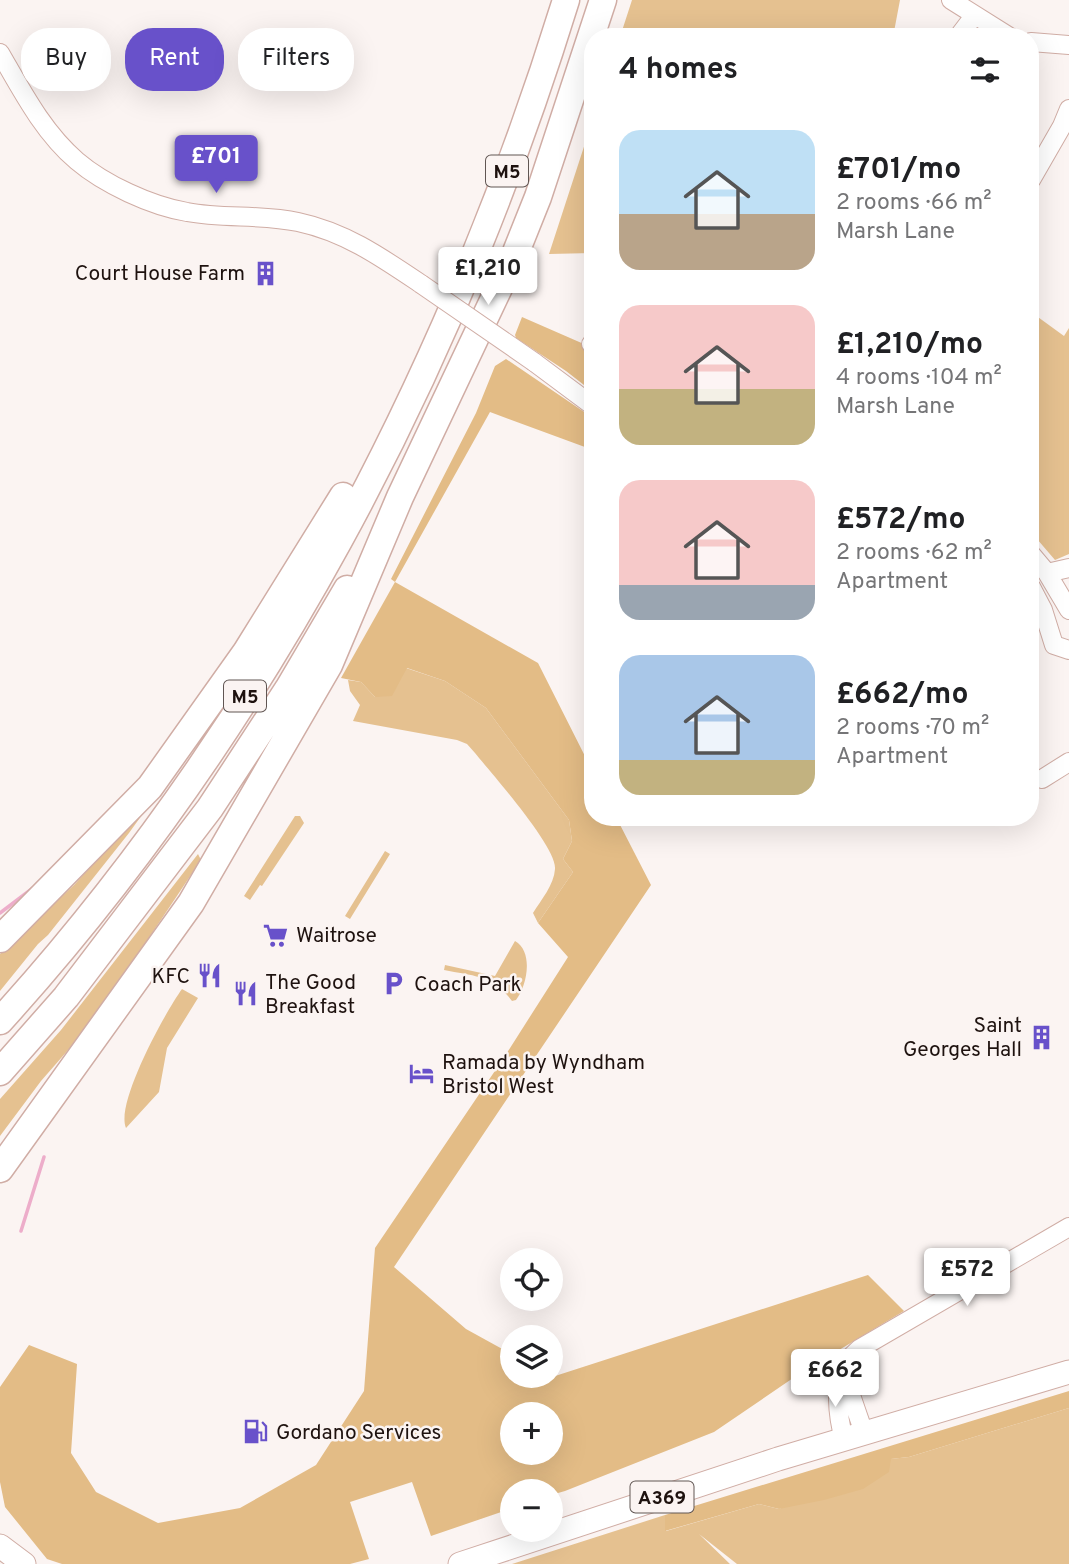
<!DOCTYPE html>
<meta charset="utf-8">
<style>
body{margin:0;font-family:Overpass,sans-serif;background:#f2f2f2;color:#202124;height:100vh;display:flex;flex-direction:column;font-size:26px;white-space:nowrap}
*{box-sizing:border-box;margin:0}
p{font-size:23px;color:#757577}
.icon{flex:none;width:38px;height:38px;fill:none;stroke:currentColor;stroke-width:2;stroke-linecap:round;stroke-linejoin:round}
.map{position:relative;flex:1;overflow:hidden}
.details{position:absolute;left:584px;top:28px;width:455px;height:798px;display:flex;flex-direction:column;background:#fff;border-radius:28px;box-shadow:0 7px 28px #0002}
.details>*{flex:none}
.banner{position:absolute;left:21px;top:28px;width:458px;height:63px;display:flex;gap:14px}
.fabs{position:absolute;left:500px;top:1248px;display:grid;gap:14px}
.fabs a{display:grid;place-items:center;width:63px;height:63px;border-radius:50%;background:#fff;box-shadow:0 7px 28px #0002;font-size:35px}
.price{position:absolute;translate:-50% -60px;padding:0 16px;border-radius:7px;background:#fff;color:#222;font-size:23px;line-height:46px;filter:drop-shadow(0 2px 4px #0008)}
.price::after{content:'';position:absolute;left:50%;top:42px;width:21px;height:16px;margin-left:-10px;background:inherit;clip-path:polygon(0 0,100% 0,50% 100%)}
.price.active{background:#6851ca;color:#fff}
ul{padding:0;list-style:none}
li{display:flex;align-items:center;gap:21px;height:175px;padding:0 35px}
li span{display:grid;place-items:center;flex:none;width:196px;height:140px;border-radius:21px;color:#555}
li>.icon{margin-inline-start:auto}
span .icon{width:84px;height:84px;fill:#fffc;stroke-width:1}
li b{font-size:30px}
h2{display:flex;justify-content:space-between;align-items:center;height:84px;padding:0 35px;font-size:30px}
.chip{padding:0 24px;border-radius:28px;background:#fff;box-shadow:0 7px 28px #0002;font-size:24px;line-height:63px}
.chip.active{background:#6851ca;color:#fff}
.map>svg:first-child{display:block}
.green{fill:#e5c190}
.forest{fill:#e3bc86;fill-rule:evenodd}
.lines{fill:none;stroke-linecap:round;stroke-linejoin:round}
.stream{stroke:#edadca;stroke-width:3.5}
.minor-casing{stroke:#d0ada5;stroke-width:20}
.major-casing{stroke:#d0ada5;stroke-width:25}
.highway-casing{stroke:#d0ada5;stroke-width:29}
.minor{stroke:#fff;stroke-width:18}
.major{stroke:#fff;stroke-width:23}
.highway{stroke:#fff;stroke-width:26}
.minor-bridge-casing{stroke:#d0ada5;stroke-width:20;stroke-linecap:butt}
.minor-bridge{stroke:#fff;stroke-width:18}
.labels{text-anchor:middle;stroke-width:5;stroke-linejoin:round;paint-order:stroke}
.shield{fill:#fbf4f2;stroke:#605653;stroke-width:2}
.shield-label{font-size:19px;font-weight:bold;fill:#1e120f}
.poi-label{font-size:21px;fill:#1e120f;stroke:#fbf4f2;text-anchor:start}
</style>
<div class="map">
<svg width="1069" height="1564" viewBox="0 0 1069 1564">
<rect width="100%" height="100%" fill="#fbf4f2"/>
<path class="green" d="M632,0H900L893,37H620Z
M593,119V253L549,254Z
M1031,312L1064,336L1069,328V554L1055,560L1031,532Z
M406,668L445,681L486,708L569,820L572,841L563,859L573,872L538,923L533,913C541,900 554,885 555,869C557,847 492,774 475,753L467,744L457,740L353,721L360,705L350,691L348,680L361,682L375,697Z
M157,794L129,833L48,935L38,944L0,991V954L74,885Z
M295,816H300L304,823L262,886L260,885L250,900L244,896Z
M385,851L390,854L350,919L345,916Z
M198,854L201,860L118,984L76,1041L41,1081L0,1136V1099L61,1030Z
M515,941C534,952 527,986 516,1000L512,1001C493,975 473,976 444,970L445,965L495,976Z
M182,989L198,998L167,1048L159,1092L126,1128C115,1103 166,1011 182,989Z
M1069,1408V1564H737L699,1534L730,1564H512L665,1515L666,1531L759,1504L779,1509L890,1459L909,1457Z"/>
<path class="forest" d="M522,317L593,348V392L566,371L516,338L515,335Z
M506,359L593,418V450L490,412L395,582L538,663L593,772V817H616L651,885L394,1267L466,1329L513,1355V1376L552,1377L868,1275L904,1311L799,1374L714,1432L565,1491L551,1495V1491H513V1508L431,1536L412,1482L350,1502L369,1559L350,1564H62L47,1559L5,1507L0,1482V1387L29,1345L77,1364L71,1453L96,1492L158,1523L240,1508L316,1465L364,1391L375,1248L503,1059L568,957L538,923L573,872L563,859L572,841L569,820L486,708L445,681L407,668L392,696L375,697L361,682L341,678L395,582L391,579L476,413L495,366ZM551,1414V1452H513V1414Z
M1069,1391V1408L909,1457L891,1459L889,1472L863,1489L824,1500L779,1509L759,1504L665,1531V1515Z"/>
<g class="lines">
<path class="stream" d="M0,913L33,888
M21,1231L44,1157"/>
<defs>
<path id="minor" d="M951,0L1010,37
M958,37L974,16
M1031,42L1069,45
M0,53C22,91 43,132 77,161C104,184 151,206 187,212C223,219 262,214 298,222C345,232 381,257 421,284
M1031,180L1062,126L1069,109
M591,344H593
M534,362L593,406
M1031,554L1047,573L1069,610
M1047,573L1069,568
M1031,587L1043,610L1054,645L1069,650
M1042,779L1069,762
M843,1372L864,1433
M844,1439C838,1418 833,1380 847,1361C850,1357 855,1353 859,1349L1069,1227"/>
<path id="major" d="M0,1546L24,1564
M460,1564L778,1459L1069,1372"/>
<path id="highway" d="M0,939L150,787L246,652L343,496
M0,1021C263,731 451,373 566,0
M0,1072L66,997L210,808L288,689L347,589
M0,1169L191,903L329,665L400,497L516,252L538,197L603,0"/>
</defs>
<use href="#minor" class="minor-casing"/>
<use href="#major" class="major-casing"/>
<use href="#highway" class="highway-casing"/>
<use href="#minor" class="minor"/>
<use href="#major" class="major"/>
<use href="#highway" class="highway"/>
<defs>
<path id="minor-bridge" d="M421,284L534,362"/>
</defs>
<use href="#minor-bridge" class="minor-bridge-casing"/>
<use href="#minor-bridge" class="minor-bridge"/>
</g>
<defs>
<symbol id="building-bare" viewBox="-9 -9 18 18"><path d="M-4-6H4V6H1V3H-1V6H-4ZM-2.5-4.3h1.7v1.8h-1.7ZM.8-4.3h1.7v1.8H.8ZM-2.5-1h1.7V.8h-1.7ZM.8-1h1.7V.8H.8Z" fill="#6851ca" stroke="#fbf4f2" stroke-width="2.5" paint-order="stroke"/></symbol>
<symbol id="supermarket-bare" viewBox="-9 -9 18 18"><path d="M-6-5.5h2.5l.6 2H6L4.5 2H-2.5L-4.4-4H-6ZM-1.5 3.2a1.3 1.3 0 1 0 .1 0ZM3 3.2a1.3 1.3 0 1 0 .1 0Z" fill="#6851ca" stroke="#fbf4f2" stroke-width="2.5" paint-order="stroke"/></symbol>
<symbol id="restaurant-bare" viewBox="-9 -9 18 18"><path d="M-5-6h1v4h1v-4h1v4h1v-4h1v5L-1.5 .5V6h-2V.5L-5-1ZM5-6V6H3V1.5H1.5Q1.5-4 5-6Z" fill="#6851ca" stroke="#fbf4f2" stroke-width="2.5" paint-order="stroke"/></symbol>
<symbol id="parking-bare" viewBox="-9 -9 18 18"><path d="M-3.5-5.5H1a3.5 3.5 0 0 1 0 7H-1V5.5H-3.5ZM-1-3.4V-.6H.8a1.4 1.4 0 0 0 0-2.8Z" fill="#6851ca" stroke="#fbf4f2" stroke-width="2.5" paint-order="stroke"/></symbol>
<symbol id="hotel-bare" viewBox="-9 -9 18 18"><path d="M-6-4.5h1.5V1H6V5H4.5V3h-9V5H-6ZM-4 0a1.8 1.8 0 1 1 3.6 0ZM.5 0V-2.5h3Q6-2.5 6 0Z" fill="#6851ca" stroke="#fbf4f2" stroke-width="2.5" paint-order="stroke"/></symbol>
<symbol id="fuel-bare" viewBox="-9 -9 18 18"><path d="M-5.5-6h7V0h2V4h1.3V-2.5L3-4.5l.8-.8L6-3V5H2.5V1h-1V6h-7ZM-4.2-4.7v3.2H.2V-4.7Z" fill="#6851ca" stroke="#fbf4f2" stroke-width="2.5" paint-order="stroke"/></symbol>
</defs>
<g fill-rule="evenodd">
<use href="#building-bare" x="248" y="256" width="35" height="35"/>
<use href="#supermarket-bare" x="258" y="918" width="35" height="35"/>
<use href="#restaurant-bare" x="192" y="958" width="35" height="35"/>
<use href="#parking-bare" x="376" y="966" width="35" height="35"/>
<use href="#restaurant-bare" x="228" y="976" width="35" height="35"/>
<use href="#building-bare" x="1024" y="1020" width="35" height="35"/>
<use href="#hotel-bare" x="404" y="1056" width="35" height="35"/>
<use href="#fuel-bare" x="238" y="1414" width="35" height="35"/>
</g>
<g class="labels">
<g class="shield">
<rect x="486" y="155.5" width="42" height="31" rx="5"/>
<rect x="224" y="680.5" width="42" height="31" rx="5"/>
<rect x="630.5" y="1481.5" width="63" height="31" rx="5"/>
</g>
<g class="shield-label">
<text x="507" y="178">M5</text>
<text x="245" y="703">M5</text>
<text x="662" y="1504">A369</text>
</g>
<g class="poi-label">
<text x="245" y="280" text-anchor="end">Court House Farm</text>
<text x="296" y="942">Waitrose</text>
<text x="190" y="983" text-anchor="end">KFC</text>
<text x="265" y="989">The Good<tspan x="265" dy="24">Breakfast</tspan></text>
<text x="414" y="991">Coach Park</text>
<text x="1022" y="1032" text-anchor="end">Saint<tspan x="1022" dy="24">Georges Hall</tspan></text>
<text x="442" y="1069">Ramada by Wyndham<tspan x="442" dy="24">Bristol West</tspan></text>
<text x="276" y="1439">Gordano Services</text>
</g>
</g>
</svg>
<div class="fabs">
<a><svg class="icon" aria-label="locate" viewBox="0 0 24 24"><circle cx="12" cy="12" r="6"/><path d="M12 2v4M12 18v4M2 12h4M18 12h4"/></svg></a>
<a><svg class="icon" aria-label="layers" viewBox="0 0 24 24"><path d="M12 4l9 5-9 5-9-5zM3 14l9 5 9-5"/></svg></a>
<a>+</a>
<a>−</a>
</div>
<b class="price active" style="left:216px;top:195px">£701</b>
<b class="price" style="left:488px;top:307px">£1,210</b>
<b class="price" style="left:967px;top:1308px">£572</b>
<b class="price" style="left:835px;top:1409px">£662</b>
<div class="banner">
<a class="chip">Buy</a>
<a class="chip active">Rent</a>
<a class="chip">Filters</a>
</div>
<section class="details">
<h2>4 homes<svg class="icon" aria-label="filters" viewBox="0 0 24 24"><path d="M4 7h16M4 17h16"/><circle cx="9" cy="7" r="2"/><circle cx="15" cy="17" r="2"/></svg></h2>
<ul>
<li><span style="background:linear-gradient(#bfe0f5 60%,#b9a48a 0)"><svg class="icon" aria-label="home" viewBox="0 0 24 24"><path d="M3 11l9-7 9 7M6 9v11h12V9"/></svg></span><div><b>£701/mo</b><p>2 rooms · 66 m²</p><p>Marsh Lane</p></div></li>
<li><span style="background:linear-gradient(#f6c9c9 60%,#c2b280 0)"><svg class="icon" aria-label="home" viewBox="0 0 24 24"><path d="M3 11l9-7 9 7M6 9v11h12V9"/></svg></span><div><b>£1,210/mo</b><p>4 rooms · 104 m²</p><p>Marsh Lane</p></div></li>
<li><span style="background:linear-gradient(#f6c9c9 75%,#9aa5b1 0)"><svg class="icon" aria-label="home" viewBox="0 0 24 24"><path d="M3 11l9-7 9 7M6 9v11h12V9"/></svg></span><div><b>£572/mo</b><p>2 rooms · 62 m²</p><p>Apartment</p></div></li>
<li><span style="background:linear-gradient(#a9c7e8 75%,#c2b280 0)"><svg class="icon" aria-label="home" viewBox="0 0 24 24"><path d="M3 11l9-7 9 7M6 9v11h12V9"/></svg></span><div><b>£662/mo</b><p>2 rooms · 70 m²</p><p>Apartment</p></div></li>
</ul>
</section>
</div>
